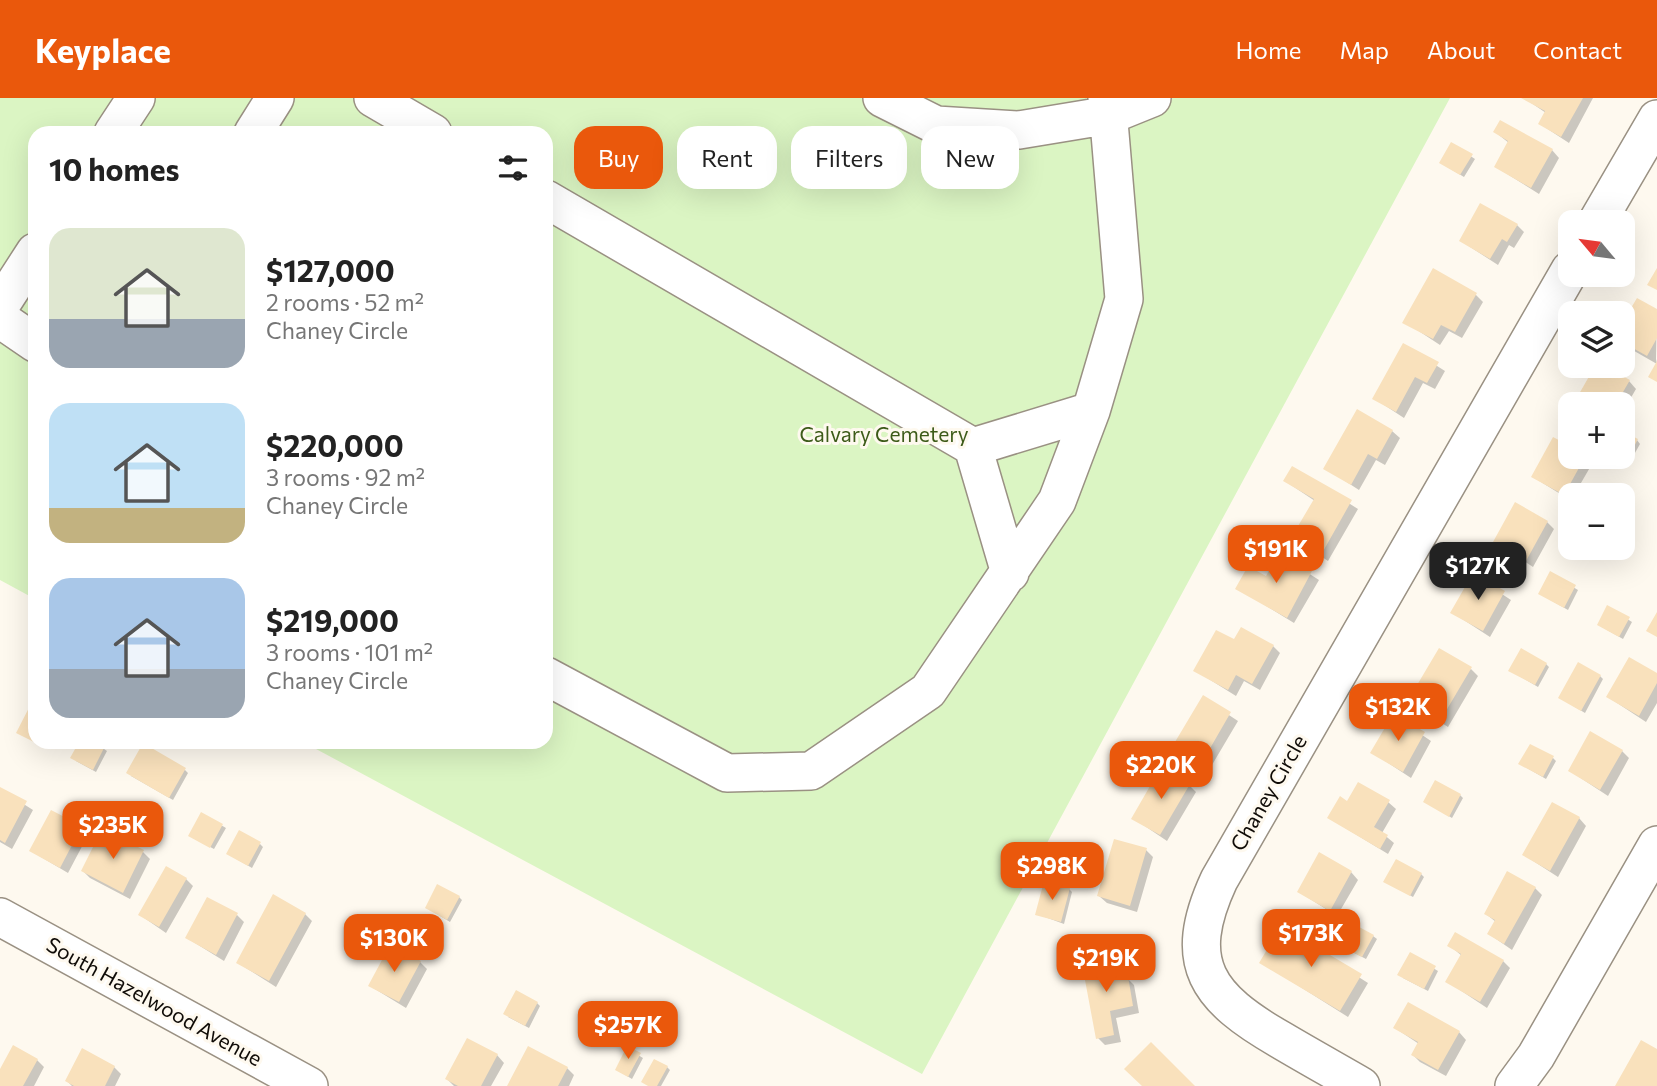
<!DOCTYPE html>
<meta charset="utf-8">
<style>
body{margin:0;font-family:Commissioner,sans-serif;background:#f6f6f6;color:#222;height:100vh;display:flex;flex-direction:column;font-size:26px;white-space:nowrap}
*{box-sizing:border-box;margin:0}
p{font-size:23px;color:#767676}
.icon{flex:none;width:38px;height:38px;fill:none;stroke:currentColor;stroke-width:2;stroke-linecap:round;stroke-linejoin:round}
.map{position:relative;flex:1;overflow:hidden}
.side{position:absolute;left:28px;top:28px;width:525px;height:623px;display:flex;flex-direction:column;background:#fff;border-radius:21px;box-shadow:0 7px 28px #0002}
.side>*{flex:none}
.banner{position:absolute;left:574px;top:28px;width:665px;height:63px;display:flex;gap:14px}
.needle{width:46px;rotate:299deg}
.buttons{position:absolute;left:1558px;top:112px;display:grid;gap:14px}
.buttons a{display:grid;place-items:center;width:77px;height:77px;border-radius:14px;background:#fff;box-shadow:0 7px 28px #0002;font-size:35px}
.price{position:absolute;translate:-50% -60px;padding:0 16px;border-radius:14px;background:#ea580c;color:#fff;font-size:23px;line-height:46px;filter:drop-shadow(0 2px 4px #0008)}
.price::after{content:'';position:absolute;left:50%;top:42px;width:21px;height:16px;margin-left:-10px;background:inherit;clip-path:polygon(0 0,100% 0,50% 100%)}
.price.on{background:#222;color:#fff}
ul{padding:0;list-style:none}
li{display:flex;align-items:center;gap:21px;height:175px;padding:0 21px}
li span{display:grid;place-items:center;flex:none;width:196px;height:140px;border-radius:21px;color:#555}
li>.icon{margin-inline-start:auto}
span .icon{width:84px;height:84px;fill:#fffc;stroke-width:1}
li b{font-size:30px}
h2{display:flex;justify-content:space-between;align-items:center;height:84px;padding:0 21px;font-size:30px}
.tag{padding:0 24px;border-radius:21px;background:#fff;box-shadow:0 7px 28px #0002;font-size:24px;line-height:63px}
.tag.on{background:#ea580c;color:#fff}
header{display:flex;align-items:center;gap:42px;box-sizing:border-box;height:98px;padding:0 35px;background:#ea580c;color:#fff}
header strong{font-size:33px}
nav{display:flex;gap:38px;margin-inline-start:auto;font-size:24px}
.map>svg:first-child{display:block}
.green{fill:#dbf5c3}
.shadow{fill:#0003}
.building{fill:#f9e1bc}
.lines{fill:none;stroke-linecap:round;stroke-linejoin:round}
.minor-casing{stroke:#9a9183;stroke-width:40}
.minor{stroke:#fff;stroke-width:37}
.labels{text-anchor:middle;stroke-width:6;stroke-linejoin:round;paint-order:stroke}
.park-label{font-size:21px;fill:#3d5b19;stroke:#fef9ef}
.street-label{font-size:21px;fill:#0f0b07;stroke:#fef9ef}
</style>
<header>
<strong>Keyplace</strong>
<nav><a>Home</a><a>Map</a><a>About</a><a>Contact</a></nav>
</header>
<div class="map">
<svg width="1657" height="988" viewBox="0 0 1657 988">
<rect width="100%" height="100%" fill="#fef9ef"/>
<path class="green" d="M0,0H1450L922,976L303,644H546V35H35V501L0,482Z"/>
<path class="shadow" d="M1524,0H1593L1569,45L1540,26L1546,15Z
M1495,34L1552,52L1559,60L1539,96L1496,69L1509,45Z
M1452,46L1475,61L1464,79L1444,67Z
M1517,127L1524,134L1514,150L1509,147L1498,167L1461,143Z
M1475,196L1483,204L1462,240L1449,233L1440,247L1405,224Z
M1657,213L1656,261L1657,266L1622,246V229Z
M1404,247L1445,273L1435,291L1423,285L1404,320L1375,301Z
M1597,268L1629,283L1636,291L1622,315V306H1580L1577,303Z
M1392,333L1400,340L1385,367L1376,362L1359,392L1325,370Z
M1637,342L1640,346L1631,362L1622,357Z
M1570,359H1585L1592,366L1574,397H1570V402L1533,379Z
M1293,370L1358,411L1328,463L1294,440L1315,403L1285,383Z
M1547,424L1554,431L1533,469L1495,444Z
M1280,457L1319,482L1294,525L1237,490L1267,480Z
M1551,476L1578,492L1568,512L1540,496Z
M1473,477L1511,502L1490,539L1453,515Z
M1608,509L1632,524L1623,541L1602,529Z
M1235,544L1273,548L1280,555L1260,592L1244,583L1236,598L1196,573Z
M1546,566L1549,569L1538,589L1511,573Z
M1471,571L1478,578L1448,629L1409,604Z
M1657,577V605L1646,624L1608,599Z
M1600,578L1603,581L1585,615L1560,600Z
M1203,600L1238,623L1209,672L1174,649Z
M1394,618L1431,643L1411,680L1373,655Z
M81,644H94L107,653L96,674L76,663Z
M1622,653L1629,660L1608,698L1570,673Z
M1553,660L1556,663L1546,681L1520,666Z
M185,672L188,675L173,702L131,678Z
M1189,687L1196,694L1167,743L1133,720Z
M0,691L33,712L12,751L0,744Z
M1460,697L1463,700L1452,720L1425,704Z
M1388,704L1396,711L1382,735L1394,745L1388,756L1329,720L1348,705Z
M202,716L226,730L214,751L193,740Z
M1579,720L1586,728L1558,779L1524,757Z
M81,729L88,737L68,775L31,753Z
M103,733L143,754L150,761L130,801L90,780L83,773Z
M260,746L263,749L252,770L228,756Z
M1146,752L1153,759L1137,814L1107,805L1099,798Z
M1351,774L1358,782L1337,818L1299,794Z
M1421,776L1424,779L1413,799L1389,786Z
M186,781L193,788L166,835L140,817Z
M1535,790L1542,797L1512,852L1489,836L1496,824L1486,816Z
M1069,791L1072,794L1064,826L1037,816Z
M459,799L462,802L450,824L427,810Z
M305,816L312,823L276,889L238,865Z
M237,817L244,824L224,863L187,840Z
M1282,830L1368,885L1348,919L1261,864Z
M1373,838L1377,841L1366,861L1341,848Z
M1449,847L1503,863L1510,870L1487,910L1448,884L1462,858Z
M1411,857L1438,873L1428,893L1403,880Z
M1113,861L1120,868L1123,881L1127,880L1134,887L1139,915L1116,920L1121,944L1105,947L1098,940Z
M420,864L427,871L406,910L370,888Z
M537,905L540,908L529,930L508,919Z
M1395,930L1459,934L1466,942L1446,978L1420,964L1413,957L1419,946Z
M628,951L643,960L632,981L617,972Z
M497,957L504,965L491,988H454L447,981Z
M37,962L44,969L34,988H0V975Z
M114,969L121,976L115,988H72L67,983Z
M667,969L670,972L661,988H652Z
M567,970L574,977L569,988H509Z"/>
<path class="building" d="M1521,0H1583L1561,39L1538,26L1545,13Z
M1500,22L1553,51L1531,90L1494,69L1508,43L1493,34Z
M1451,44L1473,56L1460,77L1439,65Z
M1480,105L1518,126L1507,144L1502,141L1490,161L1459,143Z
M1433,170L1477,195L1455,234L1441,227L1433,241L1402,225Z
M1657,170V192L1647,187Z
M1637,200L1657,211V240L1647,258L1622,244V225Z
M1403,245L1439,264L1427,285L1415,279L1396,314L1372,301Z
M1657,263V284L1648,279Z
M1595,268H1604L1630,282L1616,306H1580L1575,303Z
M1357,311L1393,332L1377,361L1368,356L1351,387L1323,371Z
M1622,333L1638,341L1628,360L1622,357Z
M1553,339L1570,348V359H1585L1564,397L1531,379Z
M1292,368L1352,402L1321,457L1291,440L1314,401L1283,383Z
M1515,404L1548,423L1526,463L1493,444Z
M1279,455L1312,473L1287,520L1235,491L1248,468L1266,478Z
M1550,473L1576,487L1564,510L1538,496Z
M1473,475L1505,493L1483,533L1450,515Z
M1607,507L1630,519L1619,539L1597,527Z
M1657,514V539L1646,533Z
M1241,529L1274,547L1252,586L1236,577L1228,592L1193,573L1216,532L1234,541Z
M1439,550L1472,569L1440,623L1407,604Z
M1521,550L1547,565L1535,587L1508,573Z
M1629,559L1657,575V585L1639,618L1606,599Z
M1578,564L1601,577L1581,613L1558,600Z
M1203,597L1231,614L1201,666L1172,649Z
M35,598V644H46L44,649L16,635Z
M1393,616L1425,634L1403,674L1370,655Z
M1590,633L1623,652L1600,692L1568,673Z
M79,644H98L105,648L93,672L70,660Z
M143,645L186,670L169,700L126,675Z
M1530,646L1554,658L1543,679L1518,666Z
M1161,669L1190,686L1160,737L1131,721Z
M1435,682L1461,696L1449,719L1423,704Z
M1358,684L1390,702L1374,729L1388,737L1380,751L1327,720L1340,698L1347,703Z
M0,689L27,703L5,745L0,742Z
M1552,704L1580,719L1550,773L1522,757Z
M51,712L82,728L60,770L29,753Z
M201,714L223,726L210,750L188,738Z
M102,731L144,752L123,795L81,773Z
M239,732L261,744L248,768L226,756Z
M1114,741L1147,750L1130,808L1097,798Z
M1319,754L1352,773L1330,813L1297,794Z
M1396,761L1422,775L1410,798L1383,784Z
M166,768L187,780L159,829L138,817Z
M1507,773L1536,789L1504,846L1487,836L1495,822L1484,816Z
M1044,783L1070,790L1061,824L1035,817Z
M437,786L460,798L447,822L425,810Z
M273,796L306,815L269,883L236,865Z
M207,799L238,815L216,857L185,840Z
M1348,823L1374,837L1362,859L1336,846Z
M1281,828L1362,876L1340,913L1259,865Z
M1455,834L1504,862L1480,904L1445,884L1461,856L1447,848Z
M390,847L421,863L399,904L368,888Z
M1410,854L1436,868L1424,891L1397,877Z
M1114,859L1118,880L1128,878L1133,908L1110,913L1114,937L1096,941L1082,866Z
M516,892L538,904L525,928L503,916Z
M1408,904L1460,933L1438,972L1411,957L1418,944L1393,930Z
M467,940L498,956L481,988H458L445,981Z
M1641,942L1657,951V988H1615Z
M1151,944L1195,988H1142L1124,971Z
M13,947L38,961L23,988H0V971Z
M528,948L568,969L558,988H507Z
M627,948L641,955L628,979L615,972Z
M82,950L115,968L105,988H74L65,983Z
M654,961L668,968L657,988H648L641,984Z"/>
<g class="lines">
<defs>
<path id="minor" d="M373,0L433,35
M882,0L936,27L1019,32L1110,17L1152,0
M113,35L136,0
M253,35L275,0
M546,101L973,349L1010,475
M1597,124L1657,21
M0,208L35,154
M0,221L35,245
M973,349L1091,313
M546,578L727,675L811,673L928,593L1057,403L1091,313L1124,201L1107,0
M0,819L309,988
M1361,988C1335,973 1308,958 1281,942C1208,900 1180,866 1219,782L1570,172
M1514,988L1536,958L1657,747"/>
</defs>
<use href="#minor" class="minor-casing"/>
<use href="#minor" class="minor"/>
</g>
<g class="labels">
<g class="park-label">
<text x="884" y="344">Calvary Cemetery</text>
</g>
<g class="street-label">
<text transform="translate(1269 695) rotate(-60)" y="7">Chaney Circle</text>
<text transform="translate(154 904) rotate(29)" y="7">South Hazelwood Avenue</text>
</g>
</g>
</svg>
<div class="buttons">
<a><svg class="needle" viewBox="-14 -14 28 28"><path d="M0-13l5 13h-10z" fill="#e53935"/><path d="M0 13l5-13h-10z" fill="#767676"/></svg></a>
<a><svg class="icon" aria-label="layers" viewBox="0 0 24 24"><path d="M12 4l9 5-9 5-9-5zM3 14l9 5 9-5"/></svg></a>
<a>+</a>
<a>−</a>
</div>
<b class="price" style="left:1276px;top:487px">$191K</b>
<b class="price on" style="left:1478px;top:504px">$127K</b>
<b class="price" style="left:1398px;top:645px">$132K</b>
<b class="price" style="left:1161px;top:703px">$220K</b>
<b class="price" style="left:113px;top:763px">$235K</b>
<b class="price" style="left:1052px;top:804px">$298K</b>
<b class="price" style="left:1311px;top:871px">$173K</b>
<b class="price" style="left:394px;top:876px">$130K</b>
<b class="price" style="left:1106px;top:896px">$219K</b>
<b class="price" style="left:628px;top:963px">$257K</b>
<div class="banner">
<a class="tag on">Buy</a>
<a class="tag">Rent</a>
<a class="tag">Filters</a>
<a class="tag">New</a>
</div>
<section class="side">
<h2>10 homes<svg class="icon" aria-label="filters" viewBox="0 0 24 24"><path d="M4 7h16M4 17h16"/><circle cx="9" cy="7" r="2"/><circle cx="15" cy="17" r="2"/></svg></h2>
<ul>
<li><span style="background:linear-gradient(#dfe7d0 65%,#9aa5b1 0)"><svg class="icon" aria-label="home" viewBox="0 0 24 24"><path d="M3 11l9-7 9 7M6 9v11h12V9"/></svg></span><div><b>$127,000</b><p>2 rooms · 52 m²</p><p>Chaney Circle</p></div></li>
<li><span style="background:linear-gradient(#bfe0f5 75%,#c2b280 0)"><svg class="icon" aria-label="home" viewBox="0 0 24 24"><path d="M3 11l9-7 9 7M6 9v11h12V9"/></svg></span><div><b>$220,000</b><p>3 rooms · 92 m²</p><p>Chaney Circle</p></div></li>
<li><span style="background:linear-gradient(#a9c7e8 65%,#9aa5b1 0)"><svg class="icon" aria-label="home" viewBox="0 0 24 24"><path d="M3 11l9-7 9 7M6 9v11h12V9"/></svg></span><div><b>$219,000</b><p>3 rooms · 101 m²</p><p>Chaney Circle</p></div></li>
</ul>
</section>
</div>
